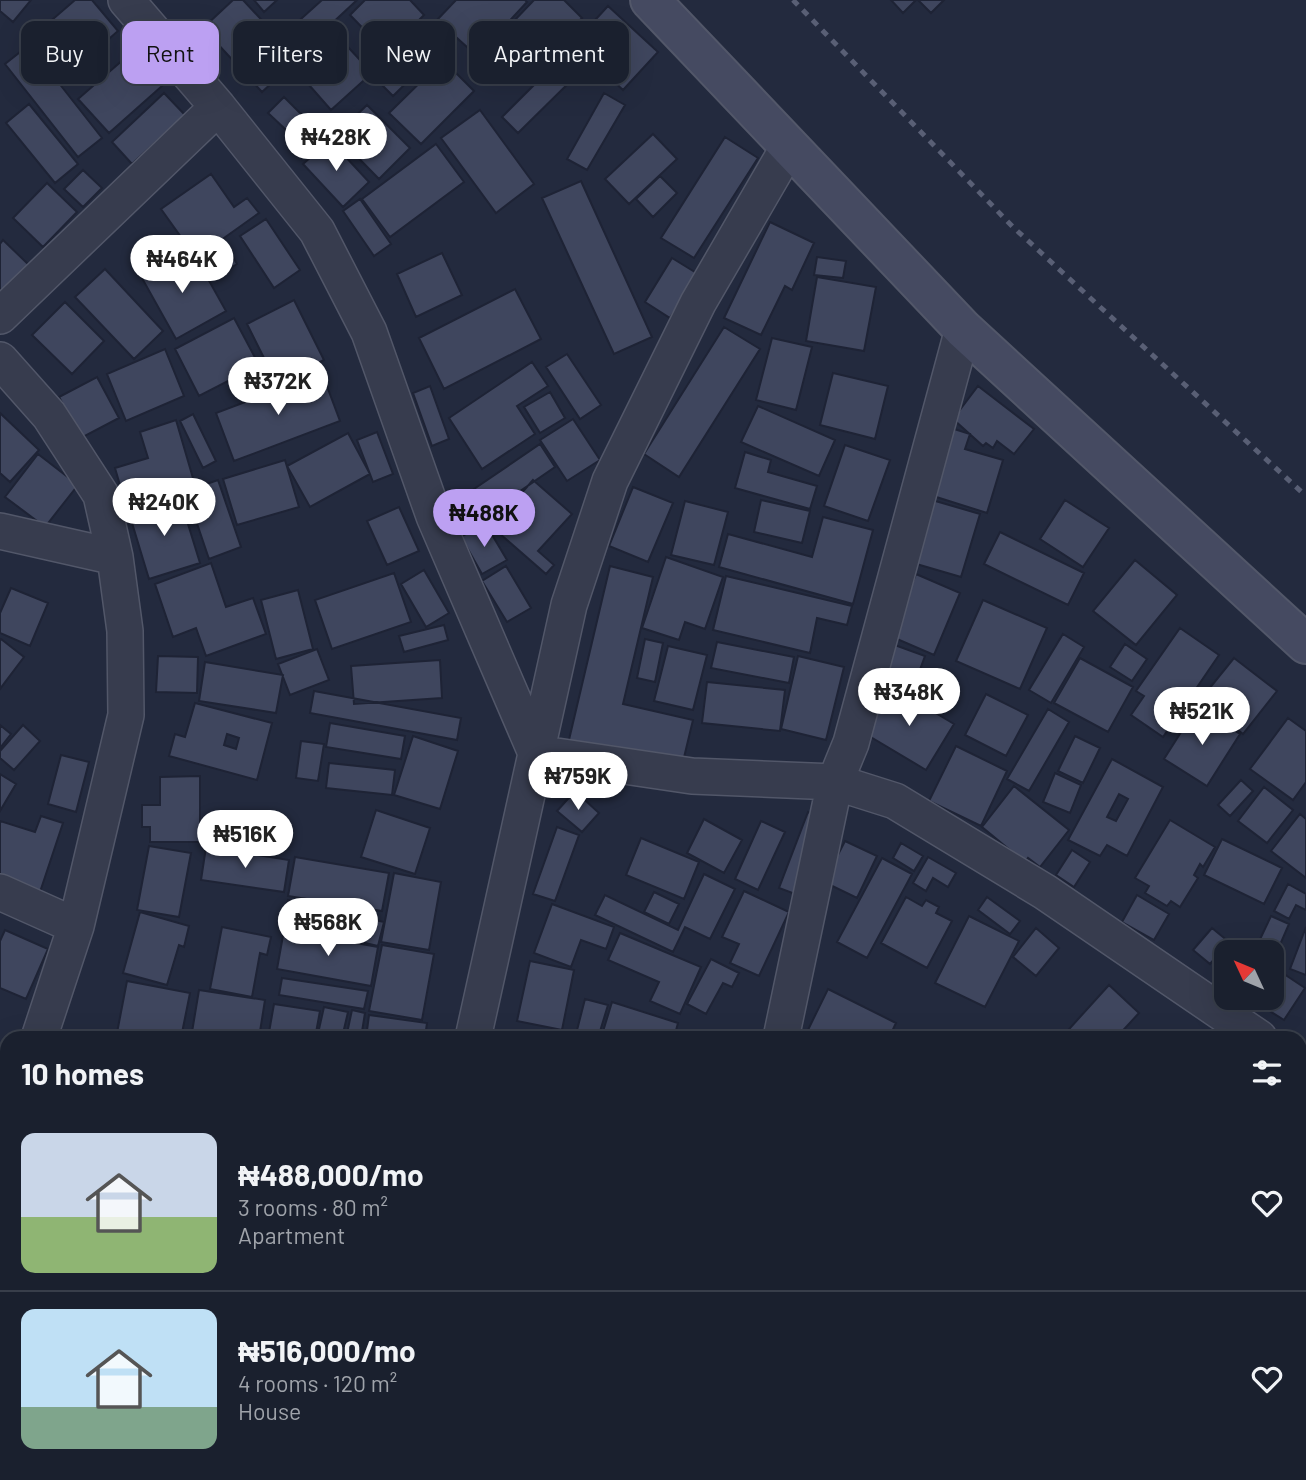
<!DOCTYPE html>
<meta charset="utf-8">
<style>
body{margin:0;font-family:Barlow,sans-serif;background:#272d3a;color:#f1f3f6;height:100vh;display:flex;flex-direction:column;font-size:26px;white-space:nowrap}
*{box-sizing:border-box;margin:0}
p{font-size:23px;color:#9fa3aa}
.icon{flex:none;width:38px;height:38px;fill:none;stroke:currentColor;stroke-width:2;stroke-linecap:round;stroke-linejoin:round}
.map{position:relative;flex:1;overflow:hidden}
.panel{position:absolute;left:0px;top:1031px;width:1307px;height:450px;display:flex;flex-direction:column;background:#1a202e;border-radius:21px 21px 0 0;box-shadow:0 7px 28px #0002,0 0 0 2px #383e4a}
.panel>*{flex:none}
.banner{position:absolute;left:21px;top:21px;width:700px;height:63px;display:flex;gap:14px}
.needle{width:46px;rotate:314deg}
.buttons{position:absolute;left:1214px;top:940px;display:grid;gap:14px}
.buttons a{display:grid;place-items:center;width:70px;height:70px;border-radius:14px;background:#1a202e;box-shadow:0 7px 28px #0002,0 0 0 2px #383e4a;font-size:35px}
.price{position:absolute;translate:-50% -60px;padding:0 16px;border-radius:24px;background:#fff;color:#222;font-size:23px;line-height:46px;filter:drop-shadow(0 2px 4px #0008)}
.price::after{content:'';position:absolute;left:50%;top:42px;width:21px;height:16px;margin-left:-10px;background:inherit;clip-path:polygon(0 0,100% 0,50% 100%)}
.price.on{background:#bca0f2;color:#111}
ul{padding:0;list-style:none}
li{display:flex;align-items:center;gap:21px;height:175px;padding:0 21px}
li+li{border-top:2px solid #383e4a}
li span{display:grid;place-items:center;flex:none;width:196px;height:140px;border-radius:14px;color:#555}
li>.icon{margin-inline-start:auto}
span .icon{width:84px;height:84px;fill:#fffc;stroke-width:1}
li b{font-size:30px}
h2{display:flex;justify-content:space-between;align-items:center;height:84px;padding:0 21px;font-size:30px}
.chip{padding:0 24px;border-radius:14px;background:#1a202e;box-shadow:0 7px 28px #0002,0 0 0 2px #383e4a;font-size:24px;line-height:63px}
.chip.on{background:#bca0f2;color:#111}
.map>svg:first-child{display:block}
.building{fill:#3f465e;stroke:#1e2335;stroke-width:2;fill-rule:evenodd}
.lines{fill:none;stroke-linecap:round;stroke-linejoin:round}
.street-casing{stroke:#525769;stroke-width:38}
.secondary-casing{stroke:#525769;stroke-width:42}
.street{stroke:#373c4e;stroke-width:35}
.secondary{stroke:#454a61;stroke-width:38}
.rail{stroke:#595f75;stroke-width:5;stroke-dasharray:7 7;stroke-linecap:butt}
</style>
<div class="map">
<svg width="1306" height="1480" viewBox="0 0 1306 1480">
<rect width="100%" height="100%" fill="#232a3e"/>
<path class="building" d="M0,0H31L13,22L0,11Z
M75,0H92L118,31L64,78L31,38Z
M233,0H243L298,59L262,92L203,28Z
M254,0H277L264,12Z
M322,0H357L299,54L282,36Z
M365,0H410L424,15L416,23L441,49L393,96L371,74L390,56L350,15Z
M456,0H525L527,2L477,56L437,20Z
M534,0H564L582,18L545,56L512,23Z
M891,0H916L903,13Z
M918,0H944L931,13Z
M608,6L658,52L623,90L573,44Z
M335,33L372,73L331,110L295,69Z
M29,45L102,138L78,157L5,64Z
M568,51L585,67L518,133L502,117Z
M132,52L162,86L109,133L78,99Z
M443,60L474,91L421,144L389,113Z
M164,93L185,115L132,164L112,142Z
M604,93L625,105L587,170L567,159Z
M284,97L315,128L300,143L268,113Z
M29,104L78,164L55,183L6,123Z
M367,105L410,148L379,179L336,135Z
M480,110L534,184L496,213L441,138Z
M653,134L677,159L629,204L605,179Z
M725,137L758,158L694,258L661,238Z
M330,140L369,182L343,207L303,164Z
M436,144L464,182L390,237L362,199Z
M83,170L102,188L83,207L64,189Z
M211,174L234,207L247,198L259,213L196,258L161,209Z
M660,176L677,193L653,217L636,199Z
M581,181L652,337L614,354L542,198Z
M47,183L77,212L43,247L13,218Z
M360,199L391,244L374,256L343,211Z
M266,219L300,270L274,288L240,236Z
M770,222L814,243L792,290L785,286L761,335L724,318Z
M3,240L30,266L0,292V244Z
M225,243L237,264L218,276L206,255Z
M442,253L462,295L416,317L397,274Z
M169,254L179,272L198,261L226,311L176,339L138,271Z
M817,257L846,261L843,278L814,275Z
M672,258L698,274L670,318L645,302Z
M105,269L163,331L134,359L75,297Z
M817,277L876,287L864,351L806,341Z
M515,289L541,339L444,389L419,338Z
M294,300L324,360L277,384L247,324Z
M65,302L104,341L72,374L32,335Z
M234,318L259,365L199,396L175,349Z
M724,327L760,349L679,477L644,454Z
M772,338L812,347L796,410L756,400Z
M165,349L184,396L126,421L107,374Z
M567,354L601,405L580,419L546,367Z
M532,362L548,386L517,406L535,434L482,469L449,418Z
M322,373L340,421L234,461L216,413Z
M833,373L888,386L875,439L820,425Z
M97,377L119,418L81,438L59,397Z
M430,386L449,439L432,446L413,393Z
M978,386L1034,429L1014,454L997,441L993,448L986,443L983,446L953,419Z
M550,392L565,418L540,433L524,407Z
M758,406L835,440L819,476L741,442Z
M0,413L39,450L10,482L0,473Z
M193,414L216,461L203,468L180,421Z
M573,419L600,460L567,481L540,440Z
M176,420L195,485L126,506L115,468L148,458L140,432Z
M951,428L970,434L965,449L1003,460L987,513L930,495Z
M377,432L393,474L373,482L357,440Z
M348,433L370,474L310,507L287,466Z
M540,444L555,467L490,512L474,489Z
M845,445L890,460L868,521L824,506Z
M745,452L771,460L768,472L817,486L810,509L735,488Z
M38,454L78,485L45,527L5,497Z
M285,460L299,507L237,525L223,479Z
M218,480L241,547L209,559L186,491Z
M533,480L572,514L538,551L554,565L546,574L492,527Z
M633,487L673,503L648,562L609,546Z
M180,498L200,563L149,579L129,513Z
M761,500L810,511L802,543L754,532Z
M932,500L980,514L961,577L913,563Z
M1065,500L1109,528L1083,567L1040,539Z
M685,501L728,512L714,565L671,555Z
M399,507L419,551L387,565L367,521Z
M823,517L873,530L853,604L719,567L728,534L812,557Z
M485,523L507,560L482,574L461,537Z
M1000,532L1084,573L1068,605L984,564Z
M666,557L723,577L705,629L685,622L679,640L642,628Z
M1135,560L1177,595L1136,645L1093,611Z
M211,563L226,607L253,598L266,634L206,656L196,628L173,637L155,584Z
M506,566L531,608L507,622L482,581Z
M610,566L653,577L623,704L693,720L681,770L568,744Z
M424,570L449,613L426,627L401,584Z
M394,573L411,622L332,649L315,600Z
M916,574L960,593L934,655L890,636Z
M726,576L852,606L847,625L817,618L810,653L713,630Z
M11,588L48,603L30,646L0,633V613Z
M298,590L313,649L276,659L261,600Z
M983,600L1047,628L1020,689L956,661Z
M444,625L448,640L404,652L399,636Z
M1180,628L1219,655L1163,737L1131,715L1144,696L1136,691Z
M1063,634L1084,647L1051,703L1029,690Z
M1,639L24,657L0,689V640Z
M645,639L663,643L655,682L637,678Z
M717,642L794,657L789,683L711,668Z
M892,644L925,656L915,683L882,672Z
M1125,644L1147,659L1132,681L1110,667Z
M668,646L707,655L693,710L654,701Z
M317,649L329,680L290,695L278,664Z
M158,656L198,657L197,693L156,692Z
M798,656L844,667L826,740L781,729Z
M1080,658L1133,687L1108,732L1054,703Z
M1234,658L1277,691L1243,734L1200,700Z
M440,660L442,698L354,704L351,666Z
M205,662L283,675L276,713L199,701Z
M707,682L785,690L780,731L702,723Z
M892,687L954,724L926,770L864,733Z
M314,691L461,718L457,740L310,713Z
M986,694L1028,715L1006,756L965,735Z
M195,703L272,723L257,780L169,756L175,734L185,737ZM227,734L239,738L236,749L224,745Z
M1197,707L1240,734L1207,786L1164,759Z
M1048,709L1069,722L1029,791L1007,779Z
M1288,718L1306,731V782L1293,800L1250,769Z
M330,723L405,736L401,759L326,747Z
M0,725L11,734L0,748Z
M23,725L40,741L14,770L0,758V751Z
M413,736L458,751L440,809L394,795Z
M1075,736L1100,748L1083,783L1058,771Z
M301,741L324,744L318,781L296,778Z
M956,746L1007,771L981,826L929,801Z
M61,755L89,762L76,812L48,804Z
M1112,759L1163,787L1127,856L1107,845L1100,856L1068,840ZM1119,794L1128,799L1116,821L1107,817Z
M329,763L395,770L392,795L326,788Z
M1055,773L1081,785L1070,813L1043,802Z
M0,774L16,784L0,811Z
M200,776V842H150V827H142V805H160V777Z
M1241,780L1253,791L1230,816L1218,805Z
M1014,786L1069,830L1040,867L1028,858L1022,866L1008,855L1011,851L982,827Z
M1264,787L1293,810L1267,843L1238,821Z
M575,791L599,813L582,832L557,811Z
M376,810L430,828L415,874L361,857Z
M808,812L824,818L795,894L779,888Z
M1300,814L1306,819V878L1271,851Z
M41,816L63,823L40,892L0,879V821L35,832Z
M704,819L742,840L724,873L687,853Z
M1170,820L1215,847L1203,867L1200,864L1194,875L1198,878L1180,907L1171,901L1167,906L1145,893L1149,886L1135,878Z
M761,821L785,832L758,890L735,879Z
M557,827L579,835L555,901L533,894Z
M641,838L699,862L684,899L626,875Z
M1222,839L1282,868L1264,904L1204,875Z
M845,841L877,856L857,898L824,882Z
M901,843L923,856L914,871L893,858Z
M149,846L191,853L179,917L137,910Z
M206,847L289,860L284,892L201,880Z
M1072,850L1090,862L1074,887L1056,875Z
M295,857L389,873L382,911L288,896Z
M928,857L956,873L948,887L933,878L926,891L913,883Z
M882,858L912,874L867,958L837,942Z
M394,873L441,882L429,950L381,942Z
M704,874L735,889L710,939L685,927L673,952L595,915L605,895L678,930Z
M1288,884L1306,894V910L1296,905L1289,919L1274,911Z
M744,891L789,912L759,976L730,963L739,944L722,937Z
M654,892L679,904L669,924L644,912Z
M1137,895L1169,914L1154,940L1122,922Z
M906,897L922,906L926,900L939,907L936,913L952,921L927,968L881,943Z
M987,897L1020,921L1010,934L978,910Z
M288,900L384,922L378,946L282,924Z
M552,904L614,927L606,949L581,940L571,967L534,953Z
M140,912L189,926L184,947L179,945L167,985L123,973Z
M969,916L1019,941L985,1007L935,983Z
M1271,916L1289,924L1273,961L1272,952H1254Z
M222,927L271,937L267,955L260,953L252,997L210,989Z
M1306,927V975L1290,969Z
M1036,928L1059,948L1036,976L1013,957Z
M1212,928L1229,942L1210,964L1193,950Z
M5,930L48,949L26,999L0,988V941Z
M284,930L378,947L371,986L277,969Z
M620,933L701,967L680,1014L650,1001L659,982L608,960Z
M382,945L434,954L422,1020L369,1011Z
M711,959L739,973L732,987L723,983L706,1014L687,1004Z
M530,961L574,970L562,1030L517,1021Z
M1272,966L1305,988L1284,1020L1249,998H1272Z
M282,978L368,991L364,1009L279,995Z
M127,981L190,993L182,1033L169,1031L167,1038H116Z
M1109,985L1139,1013L1116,1038H1061Z
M828,989L896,1023L889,1038H820L807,1032Z
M199,990L265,1000L259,1038H191Z
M585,999L608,1005L598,1038H575Z
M612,1002L678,1023L674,1038H601Z
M274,1004L320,1011L315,1038H268Z
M324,1007L348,1012L342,1038H317Z
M352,1010L365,1013L361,1038H346Z
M369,1015L427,1023L425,1038H366Z
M1300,1108L1306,1113V1174L1300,1169Z
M6,1132H7V1177L0,1173V1143Z
M0,1184L7,1187V1208L0,1206Z
M1300,1225L1306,1230V1284L1303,1287L1300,1285Z
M0,1308L7,1310L0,1342Z
M3,1456L7,1457V1474H106L105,1480L0,1479Z
M165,1474H229L228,1480H164Z
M238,1474H297L294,1480H236Z
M311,1474H381L379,1480H332Z
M461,1474H517L516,1480H460Z
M520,1474H592L590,1480H519Z
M634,1474H694L692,1480H659Z
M719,1474H760L761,1480H719Z
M803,1474H850L852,1480H776Z
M1145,1474H1213L1222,1480H1154Z"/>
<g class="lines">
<defs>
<path id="street" d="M126,0L218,107L317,231L369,332L434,516L536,753
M0,316L218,107
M0,360L49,415L101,495L115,557L125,631L126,715L76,926L39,1038
M0,531L115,557
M536,753L692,776L835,782L895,801L1045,892L1259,1038
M0,892L76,926
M473,1038L569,605L610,481L698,303L788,148
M781,1038L835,782L851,743L963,329
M1300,1070L1306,1074
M0,1093L7,1083
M1300,1324L1306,1315
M708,1474L709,1480
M134,1480L135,1474
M410,1480L411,1474
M1107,1480L1113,1474"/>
<path id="secondary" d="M650,0L963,329L1306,644"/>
</defs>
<use href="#street" class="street-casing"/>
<use href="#secondary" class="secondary-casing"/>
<use href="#street" class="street"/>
<use href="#secondary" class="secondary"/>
<path class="rail" d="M793,0L1013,227L1306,496"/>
</g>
</svg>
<div class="buttons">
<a><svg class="needle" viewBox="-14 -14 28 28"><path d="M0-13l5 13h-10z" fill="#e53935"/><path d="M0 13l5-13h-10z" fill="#9fa3aa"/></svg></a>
</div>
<b class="price" style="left:336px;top:173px">₦428K</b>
<b class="price" style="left:182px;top:295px">₦464K</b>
<b class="price" style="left:278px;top:417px">₦372K</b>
<b class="price" style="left:164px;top:538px">₦240K</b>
<b class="price on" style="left:484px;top:549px">₦488K</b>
<b class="price" style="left:909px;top:728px">₦348K</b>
<b class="price" style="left:1202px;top:747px">₦521K</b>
<b class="price" style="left:578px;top:812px">₦759K</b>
<b class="price" style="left:245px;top:870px">₦516K</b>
<b class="price" style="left:328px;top:958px">₦568K</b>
<div class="banner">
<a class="chip">Buy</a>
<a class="chip on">Rent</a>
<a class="chip">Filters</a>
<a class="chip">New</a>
<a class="chip">Apartment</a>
</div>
<section class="panel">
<h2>10 homes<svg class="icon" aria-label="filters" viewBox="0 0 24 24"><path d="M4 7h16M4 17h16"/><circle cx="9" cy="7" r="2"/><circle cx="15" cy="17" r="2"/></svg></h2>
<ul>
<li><span style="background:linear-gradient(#c9d6e8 60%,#8fb573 0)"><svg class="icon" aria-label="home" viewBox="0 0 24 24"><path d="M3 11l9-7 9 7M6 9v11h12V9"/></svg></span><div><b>₦488,000/mo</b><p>3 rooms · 80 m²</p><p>Apartment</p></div><svg class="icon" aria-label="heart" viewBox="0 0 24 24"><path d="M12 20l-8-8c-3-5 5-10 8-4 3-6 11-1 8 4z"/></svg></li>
<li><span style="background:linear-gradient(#bfe0f5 70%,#7fa58c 0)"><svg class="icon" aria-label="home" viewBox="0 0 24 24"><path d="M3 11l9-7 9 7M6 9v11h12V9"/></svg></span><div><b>₦516,000/mo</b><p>4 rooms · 120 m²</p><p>House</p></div><svg class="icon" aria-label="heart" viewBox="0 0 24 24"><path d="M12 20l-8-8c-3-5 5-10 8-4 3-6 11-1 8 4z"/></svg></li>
</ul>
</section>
</div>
